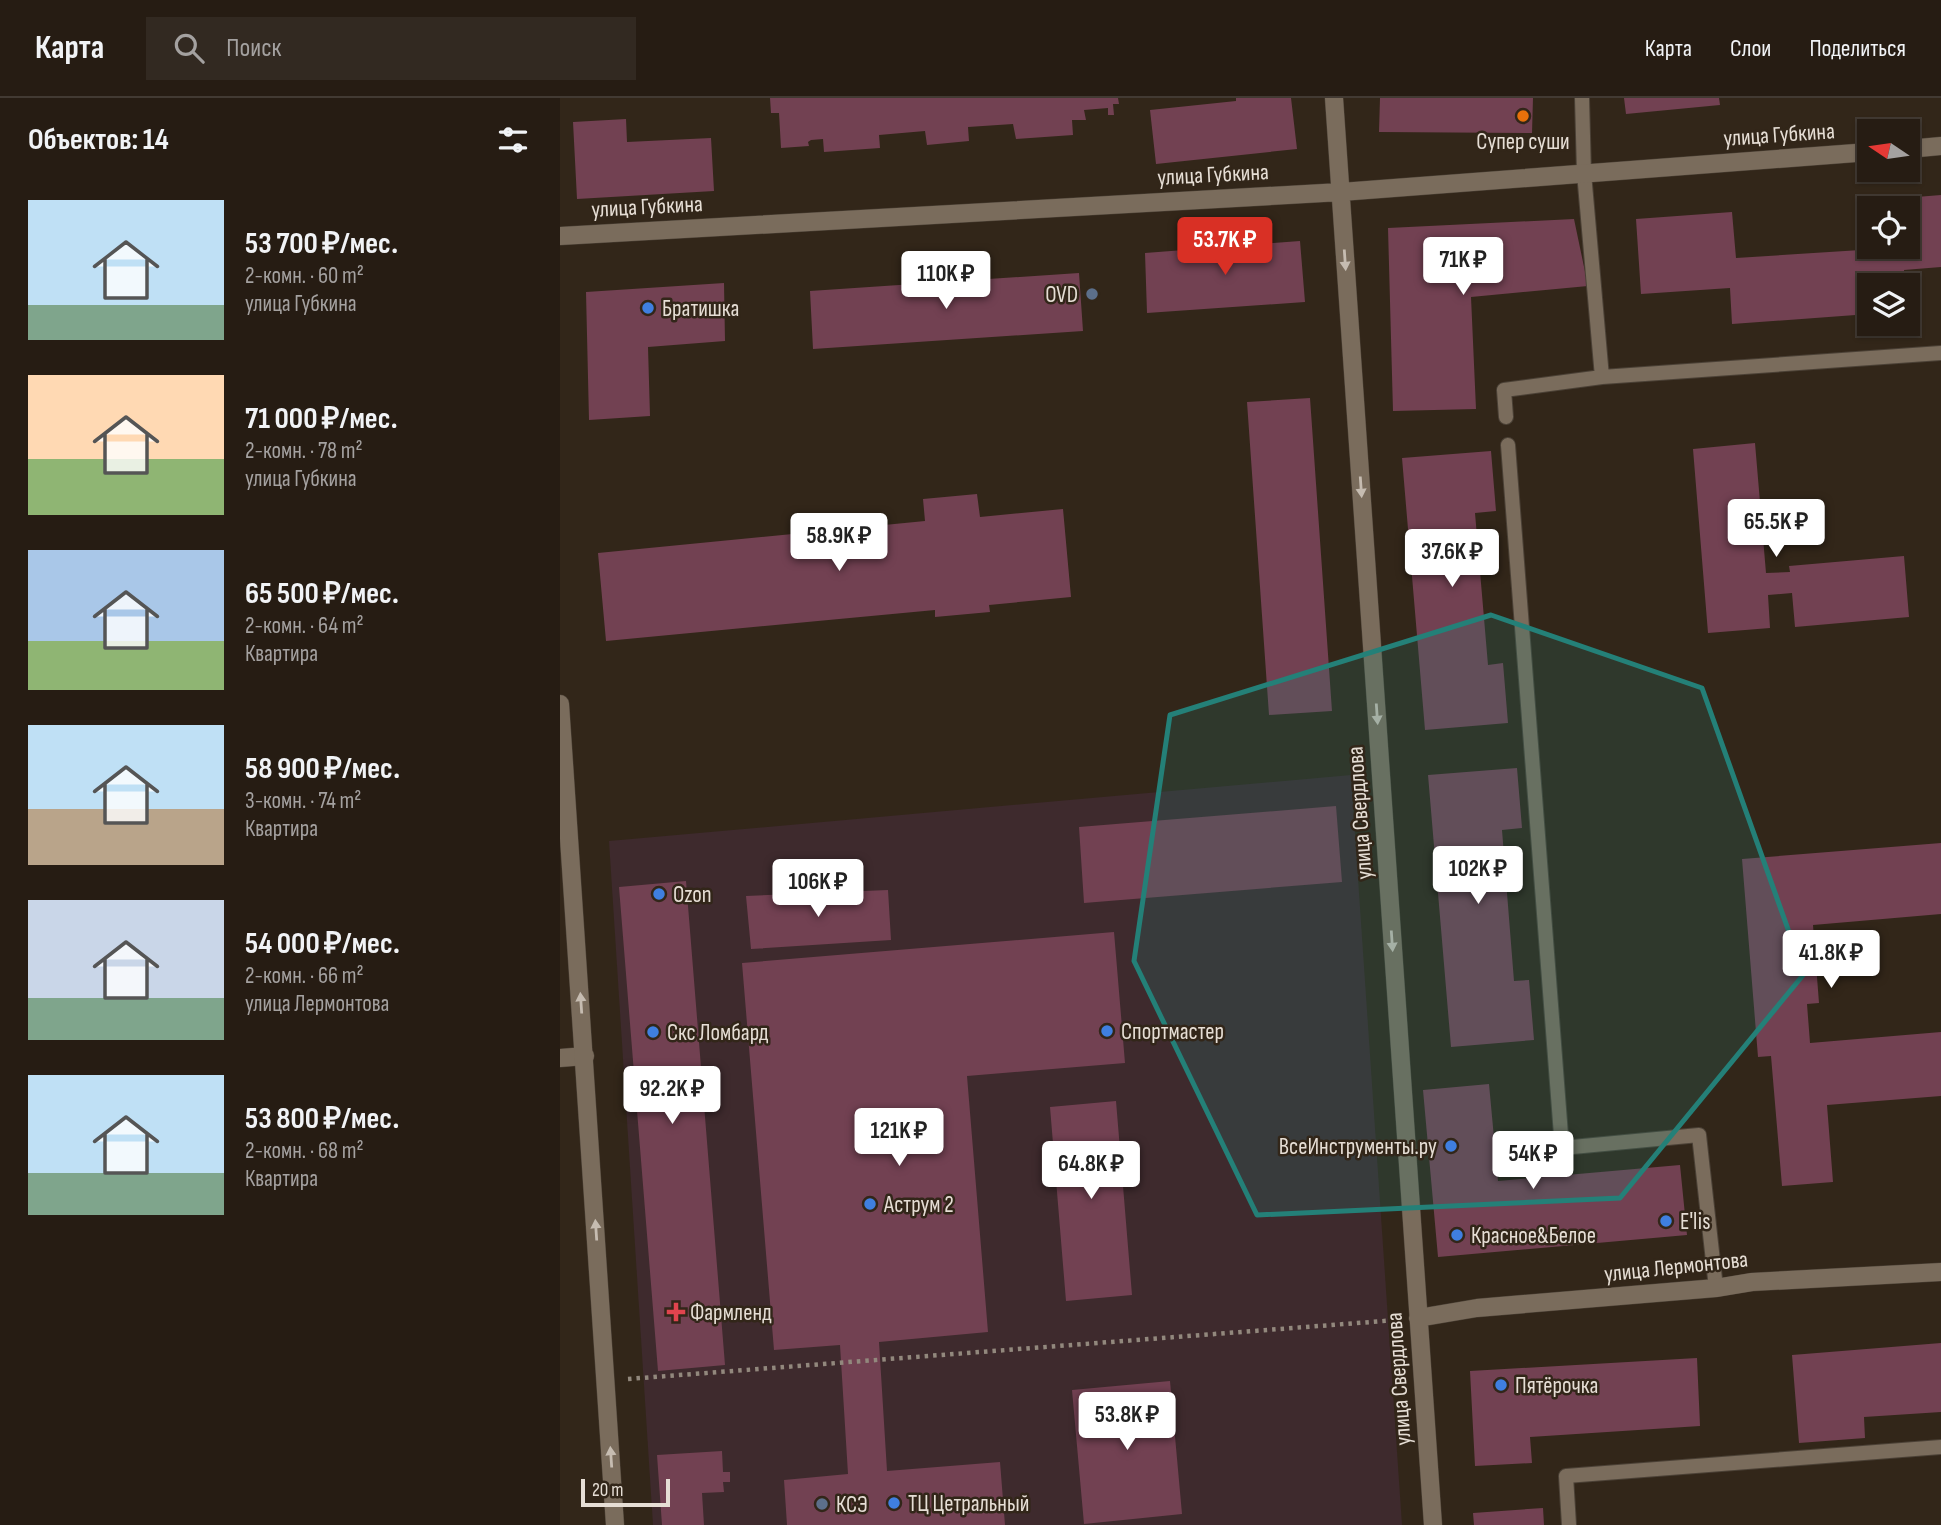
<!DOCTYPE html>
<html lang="ru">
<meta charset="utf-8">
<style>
body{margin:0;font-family:"Sofia Sans Condensed",sans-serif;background:#322921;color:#f1f3f6;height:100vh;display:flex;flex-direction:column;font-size:26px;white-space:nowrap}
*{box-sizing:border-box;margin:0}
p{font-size:23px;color:#a4a1a0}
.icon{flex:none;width:38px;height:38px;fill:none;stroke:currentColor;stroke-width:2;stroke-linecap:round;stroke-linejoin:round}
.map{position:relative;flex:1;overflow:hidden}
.panel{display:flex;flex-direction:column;background:#261c13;width:560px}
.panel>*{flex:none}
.needle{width:46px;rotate:283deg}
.buttons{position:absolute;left:1297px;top:21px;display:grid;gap:14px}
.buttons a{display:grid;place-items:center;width:63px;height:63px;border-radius:0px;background:#261c13;box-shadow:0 2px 5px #0004,0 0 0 2px #423a33;font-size:35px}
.scale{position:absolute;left:21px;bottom:18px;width:89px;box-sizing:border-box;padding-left:7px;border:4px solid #e6ded5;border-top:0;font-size:19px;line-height:24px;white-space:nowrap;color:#e6ded5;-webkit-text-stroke:5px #322619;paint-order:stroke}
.price{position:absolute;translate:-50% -60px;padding:0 16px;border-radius:7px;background:#fff;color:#222;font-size:23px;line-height:46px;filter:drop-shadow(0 2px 4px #0008)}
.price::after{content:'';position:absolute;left:50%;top:42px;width:21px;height:16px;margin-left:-10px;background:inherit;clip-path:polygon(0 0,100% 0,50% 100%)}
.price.on{background:#d93025;color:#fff}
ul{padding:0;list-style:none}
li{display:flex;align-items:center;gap:21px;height:175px;padding:0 28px}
li span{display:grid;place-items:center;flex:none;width:196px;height:140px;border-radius:0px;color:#555}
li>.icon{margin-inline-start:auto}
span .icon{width:84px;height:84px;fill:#fffc;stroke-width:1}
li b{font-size:30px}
h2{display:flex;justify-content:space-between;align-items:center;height:84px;padding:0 28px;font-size:30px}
header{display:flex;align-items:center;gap:42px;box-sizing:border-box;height:98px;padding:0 35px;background:#261c13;border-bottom:2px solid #423a33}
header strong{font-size:33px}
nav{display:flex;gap:38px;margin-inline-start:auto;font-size:24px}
.search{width:490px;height:63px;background:#322921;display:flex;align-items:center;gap:18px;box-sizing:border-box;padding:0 24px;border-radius:0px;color:#a4a1a0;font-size:26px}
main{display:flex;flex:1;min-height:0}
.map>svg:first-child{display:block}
.commercial{fill:#3e2a2d}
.building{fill:#724152}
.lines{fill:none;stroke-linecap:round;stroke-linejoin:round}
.service-casing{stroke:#4b4136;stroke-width:16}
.minor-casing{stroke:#4b4136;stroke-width:19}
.tertiary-casing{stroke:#4b4136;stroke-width:19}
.path{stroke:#92887d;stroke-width:4.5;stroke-dasharray:3.5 5;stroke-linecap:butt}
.service{stroke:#7a6c5c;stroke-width:14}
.minor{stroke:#7a6c5c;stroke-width:18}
.tertiary{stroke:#7a6c5c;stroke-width:18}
.oneway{fill:#c6bcb1}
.marked{fill:#248078;fill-opacity:0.2;stroke:#248078;stroke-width:5;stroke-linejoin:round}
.food-dot{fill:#e8710a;stroke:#322619;stroke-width:2.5}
.service-dot{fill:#5c6f8a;stroke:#322619;stroke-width:2.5}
.shop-dot{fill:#3f7fe0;stroke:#322619;stroke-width:2.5}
.health-dot{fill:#e0444e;stroke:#322619;stroke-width:2.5}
.labels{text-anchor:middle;stroke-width:5;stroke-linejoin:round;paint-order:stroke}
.street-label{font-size:23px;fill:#e6ded5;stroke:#322619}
.poi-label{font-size:23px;fill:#e6ded5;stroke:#322619;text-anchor:start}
</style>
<header>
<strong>Карта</strong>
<div class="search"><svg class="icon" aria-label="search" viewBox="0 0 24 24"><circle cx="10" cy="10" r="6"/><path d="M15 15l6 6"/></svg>Поиск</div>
<nav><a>Карта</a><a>Слои</a><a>Поделиться</a></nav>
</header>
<main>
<section class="panel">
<h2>Объектов: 14<svg class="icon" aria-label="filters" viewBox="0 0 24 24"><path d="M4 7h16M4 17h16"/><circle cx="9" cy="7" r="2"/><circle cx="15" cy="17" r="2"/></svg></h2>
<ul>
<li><span style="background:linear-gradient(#bfe0f5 75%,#7fa58c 0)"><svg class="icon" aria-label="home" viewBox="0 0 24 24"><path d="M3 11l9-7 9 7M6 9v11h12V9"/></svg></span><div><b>53 700 ₽/мес.</b><p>2-комн. · 60 m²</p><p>улица Губкина</p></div></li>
<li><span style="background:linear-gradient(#ffd9b3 60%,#8fb573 0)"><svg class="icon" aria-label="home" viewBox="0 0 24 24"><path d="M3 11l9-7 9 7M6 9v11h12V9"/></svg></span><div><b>71 000 ₽/мес.</b><p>2-комн. · 78 m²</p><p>улица Губкина</p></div></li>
<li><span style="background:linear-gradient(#a9c7e8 65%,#8fb573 0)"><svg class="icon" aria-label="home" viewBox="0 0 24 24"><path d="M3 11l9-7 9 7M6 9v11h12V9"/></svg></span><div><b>65 500 ₽/мес.</b><p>2-комн. · 64 m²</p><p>Квартира</p></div></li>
<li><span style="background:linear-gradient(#bfe0f5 60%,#b9a48a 0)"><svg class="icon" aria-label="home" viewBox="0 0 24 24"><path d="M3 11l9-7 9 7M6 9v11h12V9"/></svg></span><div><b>58 900 ₽/мес.</b><p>3-комн. · 74 m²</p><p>Квартира</p></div></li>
<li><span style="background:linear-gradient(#c9d6e8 70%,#7fa58c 0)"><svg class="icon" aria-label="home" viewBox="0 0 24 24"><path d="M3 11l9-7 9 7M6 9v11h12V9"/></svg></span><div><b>54 000 ₽/мес.</b><p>2-комн. · 66 m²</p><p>улица Лермонтова</p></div></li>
<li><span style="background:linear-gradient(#bfe0f5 70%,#7fa58c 0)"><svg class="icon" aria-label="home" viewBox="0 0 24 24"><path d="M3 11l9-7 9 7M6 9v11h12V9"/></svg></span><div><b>53 800 ₽/мес.</b><p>2-комн. · 68 m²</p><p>Квартира</p></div></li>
</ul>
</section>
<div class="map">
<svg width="1381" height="1427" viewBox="0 0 1381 1427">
<rect width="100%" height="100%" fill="#322619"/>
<path class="commercial" d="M791,677L842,1427H93L49,743Z"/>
<path class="building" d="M210,0H558L559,6H553L554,17H548V10L524,12L526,22H512L513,37L456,41L453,26L408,29L409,43L367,47L365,33L319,37L320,50L264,54L263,41L251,42L248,44L249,48L221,50L219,15H211Z
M676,0H731L737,51L596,66L590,12L676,3Z
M820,0H973L972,35L819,34Z
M1064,0H1159L1160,7L1066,16Z
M66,21L67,44L151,40L154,93L17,101L13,24Z
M1381,97V169L1344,172L1345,187H1309V216L1172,226L1170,190L1081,196L1076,121L1172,114L1176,160L1348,149V110H1332V101Z
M1014,121L1028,188L911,199L916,311L833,313L828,130Z
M740,143L745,204L587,215L585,155Z
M519,175L523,233L253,251L250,193Z
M164,185L165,243L88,249L90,318L29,322L26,194Z
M750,300L772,613L709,617L687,304Z
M1195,345L1206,475L1230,474L1229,468L1344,458L1349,519L1235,529L1232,495L1208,497L1210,530L1148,535L1133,351Z
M931,353L936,413L915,415L928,567L943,565L948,625L865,632L842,360Z
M417,396L420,419L503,411L511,499L429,507L430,514L375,519V512L46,543L38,455L365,423L363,401Z
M957,670L962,730L942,732L954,883L969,882L974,942L891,949L868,677Z
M776,708L782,784L524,805L519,729Z
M1381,745V816L1253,827L1259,905L1247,906L1250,945L1381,934V998L1267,1007L1273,1084L1222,1088L1211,958L1198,959L1182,761Z
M126,783L165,1267L98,1273L59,789Z
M328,792L331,842L191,851L186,798Z
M554,834L565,965L407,978L428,1234L319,1244L327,1373L440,1364L445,1427H227L224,1382L288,1376L280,1247L214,1252L182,865Z
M929,986L938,1083L1120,1067L1127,1137L878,1159L863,992Z
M556,1003L572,1197L506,1203L490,1009Z
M1381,1245V1314L1304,1319L1305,1340L1239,1345L1232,1257Z
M1137,1260L1140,1328L970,1339L972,1365L915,1368L910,1273Z
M610,1283L622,1416L524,1426L512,1292Z
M162,1353L163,1374H170V1384H163L164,1394L142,1395L144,1427H102L97,1357Z
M983,1410L984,1427H914L913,1415Z"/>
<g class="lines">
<defs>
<path id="service" d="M1022,0L1024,75L1042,279L1381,255
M946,319L944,292L1042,279
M948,347L1002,1050L1139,1037L1156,1190
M1009,1427L1006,1378L1381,1349"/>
<path id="minor" d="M0,960L25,958"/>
<path id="tertiary" d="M774,0L873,1427
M1348,51L1381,48
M0,138L781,94L1309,54
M0,606L55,1427
M858,1220L917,1210L1156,1190L1192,1184L1381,1174"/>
</defs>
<use href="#service" class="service-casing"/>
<use href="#minor" class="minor-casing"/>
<use href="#tertiary" class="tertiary-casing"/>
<path class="path" d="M68,1281L837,1222"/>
<use href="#service" class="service"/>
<use href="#minor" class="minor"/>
<use href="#tertiary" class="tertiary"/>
</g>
<defs><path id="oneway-solid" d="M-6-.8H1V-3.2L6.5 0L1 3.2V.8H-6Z" transform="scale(1.75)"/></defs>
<g class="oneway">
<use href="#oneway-solid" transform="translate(785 162) rotate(86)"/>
<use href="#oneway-solid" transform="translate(801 389) rotate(86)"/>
<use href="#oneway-solid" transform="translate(817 616) rotate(86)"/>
<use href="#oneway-solid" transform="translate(832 843) rotate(86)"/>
<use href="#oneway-solid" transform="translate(21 905) rotate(-94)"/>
<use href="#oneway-solid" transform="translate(36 1132) rotate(-94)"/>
<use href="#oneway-solid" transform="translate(51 1359) rotate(-94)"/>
</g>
<path class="marked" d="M931,517L1142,590L1244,876L1060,1100L697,1117L574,863L610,617Z"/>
<circle class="food-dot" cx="963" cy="18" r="7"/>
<g class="service-dot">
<circle cx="532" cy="196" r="7"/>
<circle cx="262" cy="1406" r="7"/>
</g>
<g class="shop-dot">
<circle cx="88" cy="210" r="7"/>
<circle cx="99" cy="796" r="7"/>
<circle cx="547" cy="933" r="7"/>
<circle cx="93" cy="934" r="7"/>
<circle cx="891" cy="1048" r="7"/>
<circle cx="310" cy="1106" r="7"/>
<circle cx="1106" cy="1123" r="7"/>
<circle cx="897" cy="1137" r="7"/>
<circle cx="941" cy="1287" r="7"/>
<circle cx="334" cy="1405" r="7"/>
</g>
<path class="health-dot" d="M112.5 1203.5h7v7h7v7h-7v7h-7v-7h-7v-7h7z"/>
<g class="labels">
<g class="street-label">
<text transform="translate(1219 36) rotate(-4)" y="8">улица Губкина</text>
<text transform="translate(653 76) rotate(-3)" y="8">улица Губкина</text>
<text transform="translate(87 108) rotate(-3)" y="8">улица Губкина</text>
<text transform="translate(799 715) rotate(-94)" y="8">улица Свердлова</text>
<text transform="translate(1116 1168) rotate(-6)" y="8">улица Лермонтова</text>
<text transform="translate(838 1281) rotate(-94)" y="8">улица Свердлова</text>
</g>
<g class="poi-label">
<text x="963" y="51" text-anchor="middle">Супер суши</text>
<text x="518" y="204" text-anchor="end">OVD</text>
<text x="102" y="218">Братишка</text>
<text x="113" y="804">Ozon</text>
<text x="561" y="941">Спортмастер</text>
<text x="107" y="942">Скс Ломбард</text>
<text x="877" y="1056" text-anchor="end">ВсеИнструменты.ру</text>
<text x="324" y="1114">Аструм 2</text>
<text x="1120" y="1131">E'lis</text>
<text x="911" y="1145">Красное&amp;Белое</text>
<text x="130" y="1222">Фармленд</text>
<text x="955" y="1295">Пятёрочка</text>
<text x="348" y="1413">ТЦ Цетральный</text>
<text x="276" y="1414">КСЭ</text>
</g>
</g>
</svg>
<div class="buttons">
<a><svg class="needle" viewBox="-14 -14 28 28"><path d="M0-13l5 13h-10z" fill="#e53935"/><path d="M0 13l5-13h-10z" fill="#a4a1a0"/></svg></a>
<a><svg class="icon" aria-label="locate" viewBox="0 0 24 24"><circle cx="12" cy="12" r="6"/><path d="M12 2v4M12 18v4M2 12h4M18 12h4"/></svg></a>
<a><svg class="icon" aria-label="layers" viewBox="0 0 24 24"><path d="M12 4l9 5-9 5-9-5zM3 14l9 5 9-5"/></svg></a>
</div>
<div class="scale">20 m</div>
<b class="price on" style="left:665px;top:179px">53.7K ₽</b>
<b class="price" style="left:903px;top:199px">71K ₽</b>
<b class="price" style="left:386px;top:213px">110K ₽</b>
<b class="price" style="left:1216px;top:461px">65.5K ₽</b>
<b class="price" style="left:279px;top:475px">58.9K ₽</b>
<b class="price" style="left:892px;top:491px">37.6K ₽</b>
<b class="price" style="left:918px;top:808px">102K ₽</b>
<b class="price" style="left:258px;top:821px">106K ₽</b>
<b class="price" style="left:1271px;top:892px">41.8K ₽</b>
<b class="price" style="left:112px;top:1028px">92.2K ₽</b>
<b class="price" style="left:339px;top:1070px">121K ₽</b>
<b class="price" style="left:973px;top:1093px">54K ₽</b>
<b class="price" style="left:531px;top:1103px">64.8K ₽</b>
<b class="price" style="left:567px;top:1354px">53.8K ₽</b>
</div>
</main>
